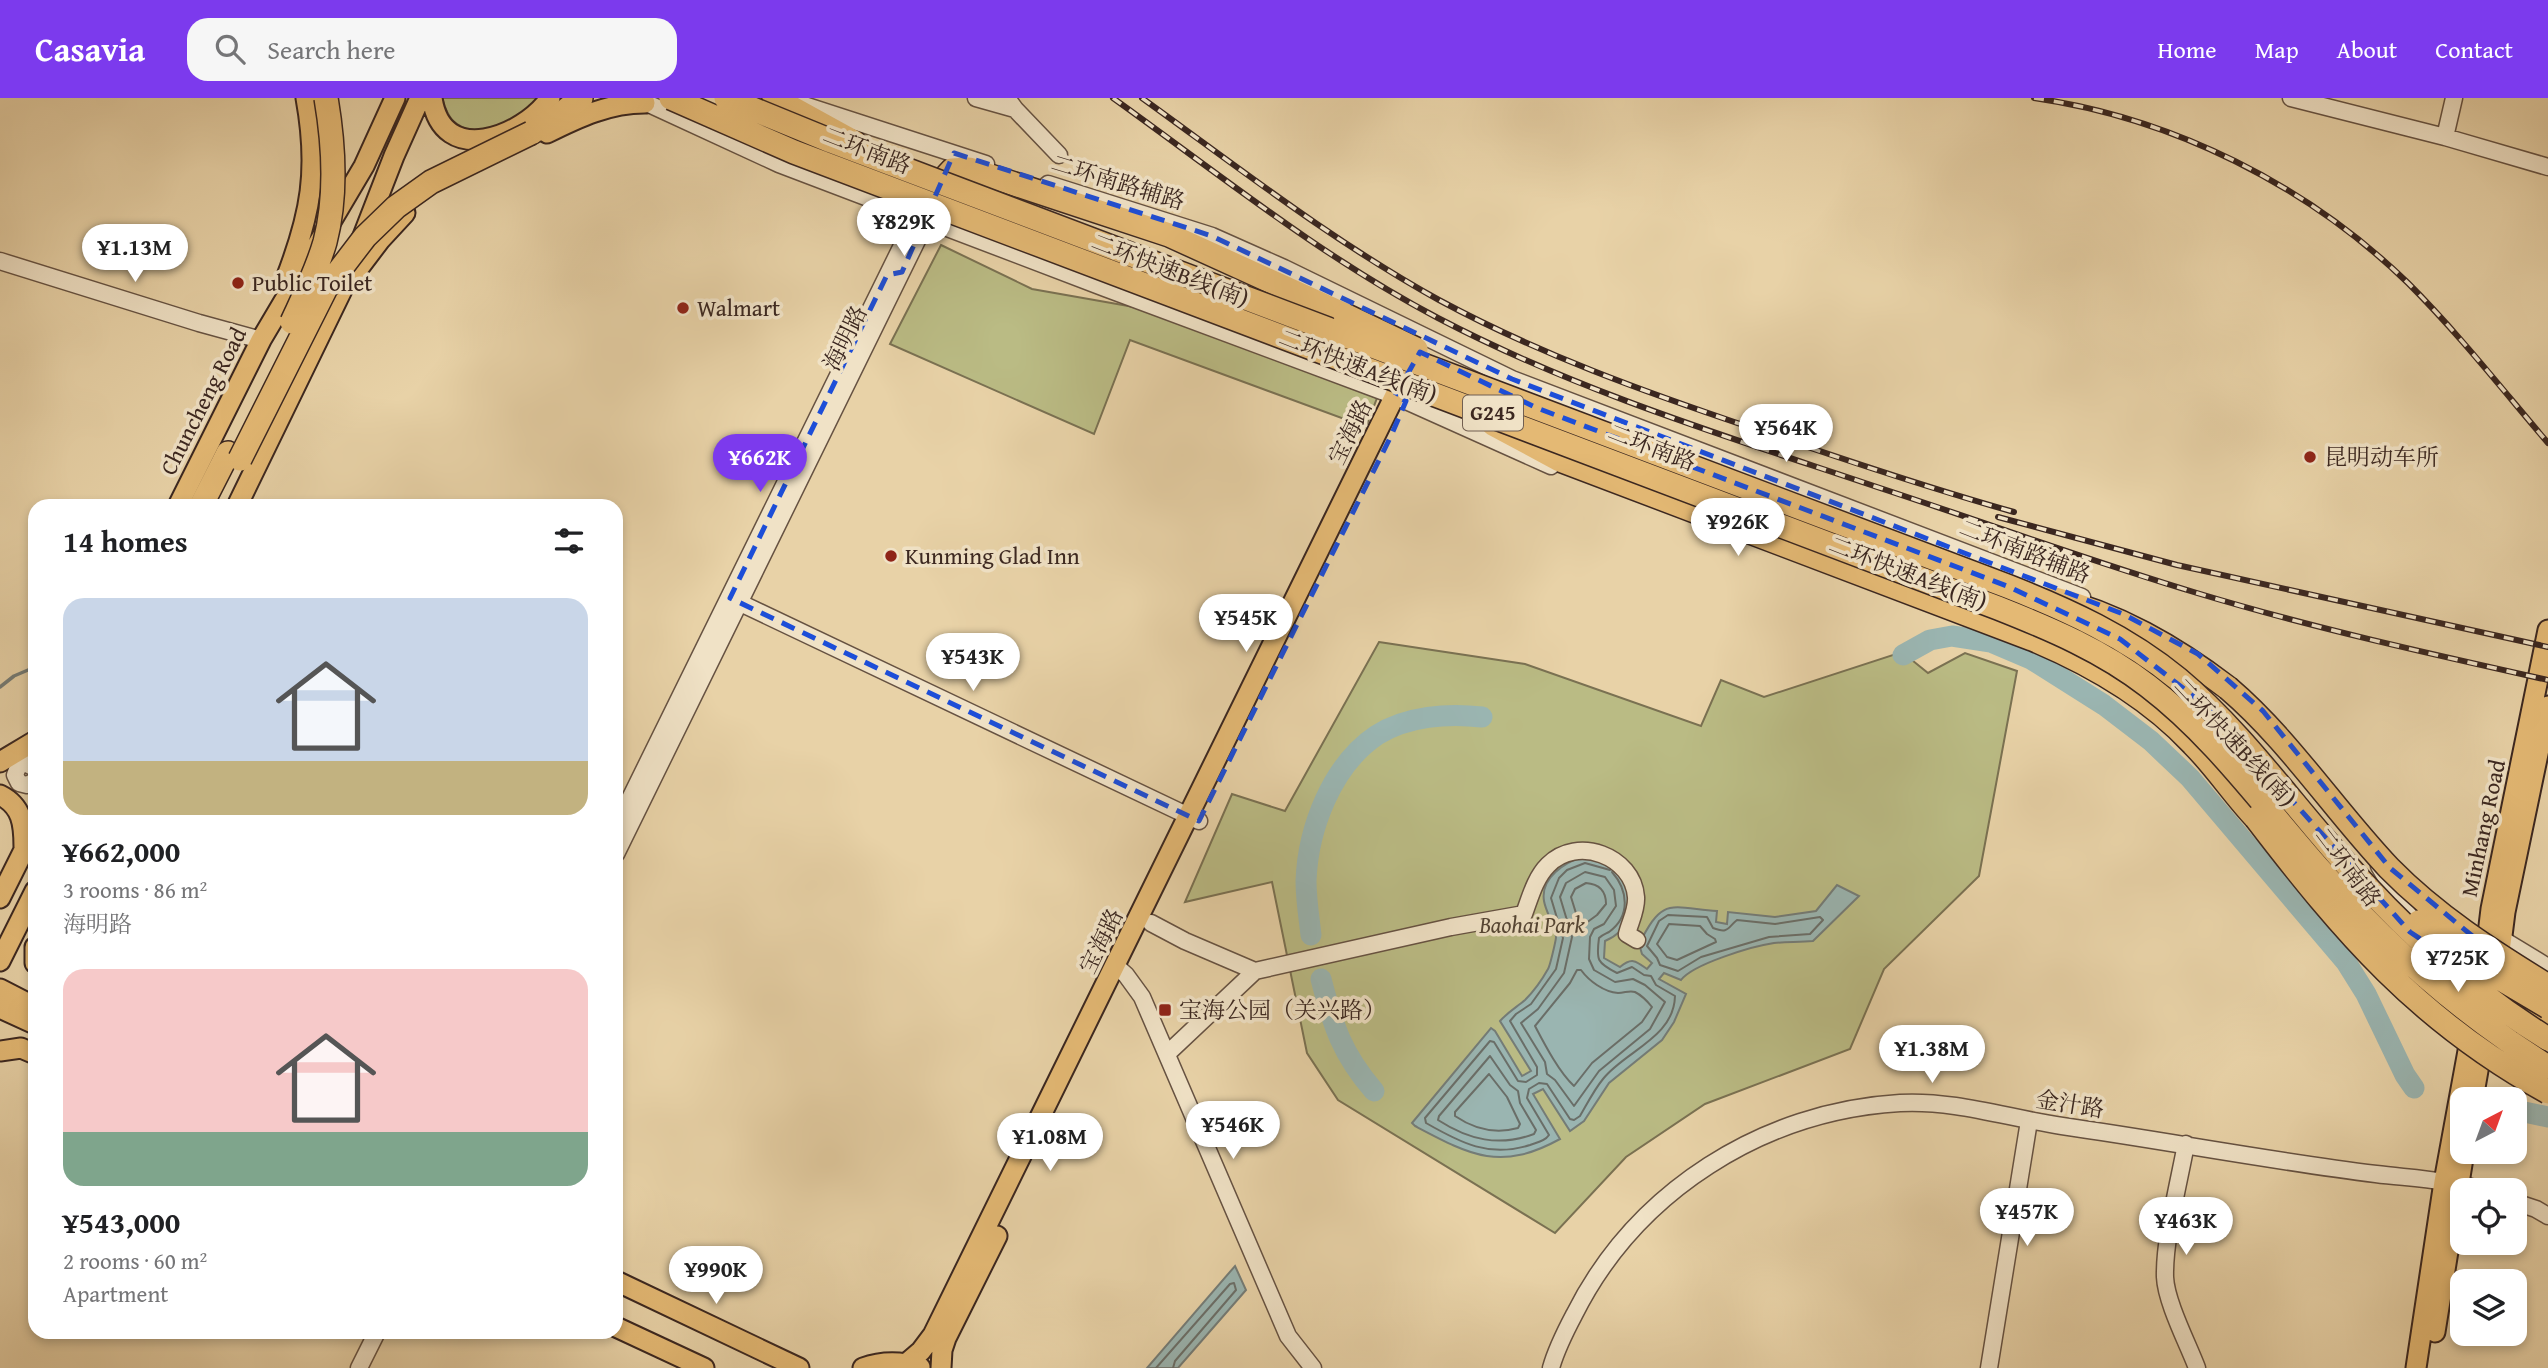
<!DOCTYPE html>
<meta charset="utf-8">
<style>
body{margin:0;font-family:"Gentium Book Plus","Noto Serif SC",serif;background:#f6f6f6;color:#202124;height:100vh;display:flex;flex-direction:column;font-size:26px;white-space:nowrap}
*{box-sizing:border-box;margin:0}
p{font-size:23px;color:#757577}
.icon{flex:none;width:38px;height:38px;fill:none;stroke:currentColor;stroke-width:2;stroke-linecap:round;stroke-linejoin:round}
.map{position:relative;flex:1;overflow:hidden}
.panel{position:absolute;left:28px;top:401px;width:595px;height:840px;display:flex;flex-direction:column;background:#fff;border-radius:21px;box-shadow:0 4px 10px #0003}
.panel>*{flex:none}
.needle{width:46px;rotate:41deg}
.controls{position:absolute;left:2450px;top:989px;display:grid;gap:14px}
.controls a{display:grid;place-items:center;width:77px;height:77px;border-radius:14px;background:#fff;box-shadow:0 4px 10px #0003;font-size:35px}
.price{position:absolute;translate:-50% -60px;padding:0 16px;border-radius:24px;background:#fff;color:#222;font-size:23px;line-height:46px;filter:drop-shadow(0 2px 4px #0008)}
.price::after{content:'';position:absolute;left:50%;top:42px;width:21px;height:16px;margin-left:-10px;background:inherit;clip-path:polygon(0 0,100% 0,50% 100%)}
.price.current{background:#7c3aed;color:#fff}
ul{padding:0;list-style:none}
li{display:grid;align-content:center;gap:14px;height:371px;padding:0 35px}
li span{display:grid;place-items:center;height:217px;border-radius:21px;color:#555}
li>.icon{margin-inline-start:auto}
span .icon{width:126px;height:126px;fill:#fffc;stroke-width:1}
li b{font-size:30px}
h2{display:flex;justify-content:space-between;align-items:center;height:84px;padding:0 35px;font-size:30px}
header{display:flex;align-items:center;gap:42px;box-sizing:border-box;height:98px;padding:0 35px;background:#7c3aed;color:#fff}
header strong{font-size:33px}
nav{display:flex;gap:38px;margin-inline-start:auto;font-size:24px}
.search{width:490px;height:63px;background:#f6f6f6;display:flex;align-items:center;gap:18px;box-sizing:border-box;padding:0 24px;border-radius:21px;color:#757577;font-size:26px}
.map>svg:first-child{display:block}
.green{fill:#babb84;stroke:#7a7152;stroke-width:2}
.water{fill:#9ab5b1;stroke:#747c77;stroke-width:2}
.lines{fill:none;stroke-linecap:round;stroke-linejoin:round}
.shore{stroke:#6a6e68;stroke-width:2}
.stream{stroke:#747c77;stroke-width:3.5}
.river{stroke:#9ab5b1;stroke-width:21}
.minor-casing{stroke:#665242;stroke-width:19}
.major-casing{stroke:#3b2720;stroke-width:23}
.highway-casing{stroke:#3b2720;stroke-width:26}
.minor{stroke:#f0e2c6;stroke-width:16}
.major{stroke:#e4b974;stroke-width:19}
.highway{stroke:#e4b974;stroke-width:23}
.rail-casing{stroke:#3b2720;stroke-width:6}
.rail{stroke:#f0e2c6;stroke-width:3.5;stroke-dasharray:10;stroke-linecap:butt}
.highway-bridge-casing{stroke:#3b2720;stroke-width:26;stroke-linecap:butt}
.highway-bridge{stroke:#e4b974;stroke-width:23}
.marked{fill:none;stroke:#1d4ed8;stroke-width:5;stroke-dasharray:14 9;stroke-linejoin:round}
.poi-dot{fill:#8f2418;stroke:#f0e2c6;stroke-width:2.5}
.labels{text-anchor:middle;stroke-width:7;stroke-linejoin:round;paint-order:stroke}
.shield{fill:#f0e2c6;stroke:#715f52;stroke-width:2}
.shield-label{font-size:21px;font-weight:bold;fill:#3b2720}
.street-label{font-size:23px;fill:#3b2720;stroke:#f0e2c6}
.poi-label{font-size:23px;fill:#3b2720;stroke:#f0e2c6;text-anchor:start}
.park-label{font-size:23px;font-style:italic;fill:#544534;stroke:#f0e2c6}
</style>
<header>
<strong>Casavia</strong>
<div class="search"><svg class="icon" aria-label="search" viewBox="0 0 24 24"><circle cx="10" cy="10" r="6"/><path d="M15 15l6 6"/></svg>Search here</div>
<nav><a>Home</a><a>Map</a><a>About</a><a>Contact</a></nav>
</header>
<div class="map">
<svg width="2548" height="1270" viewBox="0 0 2548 1270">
<rect width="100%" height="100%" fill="#e8d2a7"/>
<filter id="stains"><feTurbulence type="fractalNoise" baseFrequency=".00286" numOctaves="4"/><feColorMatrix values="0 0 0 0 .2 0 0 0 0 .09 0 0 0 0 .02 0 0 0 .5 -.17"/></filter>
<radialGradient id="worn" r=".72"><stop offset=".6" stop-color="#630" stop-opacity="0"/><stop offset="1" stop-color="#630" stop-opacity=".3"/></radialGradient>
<path class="green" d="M442,0H542L530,15L477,36C454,26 449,24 442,0Z
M941,147L1032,191L1134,209L1260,249L1377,300L1366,329L1130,242L1094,336L890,246Z
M1379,544L1525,566L1701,628L1721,582L1764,599L1902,554L1928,575L1965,555L2017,573L1979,778L1884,871L1850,951L1705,1006L1626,1059L1555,1135L1338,1002L1307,955L1272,784L1185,804L1232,696L1285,713Z"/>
<path class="water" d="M1584,758L1606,762L1629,785C1629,810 1632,832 1605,843L1604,860L1620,869C1632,859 1636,863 1647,871L1652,865L1642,856L1639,846C1663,799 1668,809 1717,813L1716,824L1727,826L1728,814L1775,819L1816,813L1837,787L1859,798L1813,843C1800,844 1787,844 1774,845C1753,848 1693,866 1681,882L1664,875L1659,881L1686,896L1674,924L1662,942L1609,985L1584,1023L1570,1033L1543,991L1533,996L1560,1041C1500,1074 1470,1057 1415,1028L1412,1025L1491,930L1495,933L1522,978L1531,973L1500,923C1509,913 1517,909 1525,902C1533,894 1543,880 1548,871C1550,868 1556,842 1556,839C1555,827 1546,815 1544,803C1540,779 1566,764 1584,758Z
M1235,1168L1246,1192L1178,1270H1147Z"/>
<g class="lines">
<path class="shore" d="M1610,772L1585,765L1567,772L1559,780L1551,800L1563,840L1556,871L1531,906L1516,916L1510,923L1537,969V977L1526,984L1518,983L1494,944L1490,943L1425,1020L1426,1025C1461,1045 1489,1060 1530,1047C1538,1044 1545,1043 1549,1037L1527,1000L1529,991L1539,985L1547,986L1570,1021L1574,1022L1580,1018C1587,1006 1594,992 1603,981C1625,953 1674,940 1675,898L1656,887L1651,878L1644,877L1632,869L1617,875C1597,865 1596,862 1599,840C1602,837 1605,836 1609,834C1631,818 1628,792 1612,774
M1585,774L1605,779L1614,792L1616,808L1604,826L1594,831L1590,839L1589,861L1594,872L1615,884L1633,881L1645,887L1665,904L1650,931L1599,973L1574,1008L1555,982L1547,976L1545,964L1521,925L1538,911L1564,875L1572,839L1560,799L1566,785Z
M1586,785C1599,786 1606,793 1606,806L1597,817L1582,828L1579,825L1571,799L1575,791Z
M1668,817L1707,819L1713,830C1729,836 1727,830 1737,822L1775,826L1820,819L1823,822L1810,836L1769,839L1701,859L1678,873L1660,867L1657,860L1647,848L1659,823Z
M1669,826L1700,828L1707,836L1715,841L1716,844L1677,862L1667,859L1657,846Z
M1577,872H1581C1589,883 1604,894 1618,895C1625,895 1629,892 1635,894C1641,897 1648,904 1652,909L1642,924L1592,965L1574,988C1559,974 1545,947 1535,928L1570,885Z
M1490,958L1510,987L1518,993L1520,1005L1536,1032L1534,1036C1499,1049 1469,1042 1438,1022L1439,1018Z
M1489,976L1507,999L1520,1026L1518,1030C1496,1036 1474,1031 1455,1018V1014Z
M1156,1270L1230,1186L1234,1185L1236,1192L1175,1263L1173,1270"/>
<path class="stream" d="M0,589L14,578L35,569"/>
<path class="river" d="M1903,557L1930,542L1952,538L1991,544L2031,561L2104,607L2151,643L2190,680L2346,864L2366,896L2405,977L2414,990
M1311,837C1309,819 1306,801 1306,783C1308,730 1332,667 1377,637C1407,618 1448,615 1482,619
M1321,881C1333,928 1342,956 1374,993
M2515,1012L2548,1019"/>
<defs>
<path id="minor" d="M636,0L779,66L1105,190L1395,298L1551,368
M976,0L1015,11
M1007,0L1015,11L1059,57
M2291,0L2445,39L2548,69
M801,6L986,66
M2445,39L2454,0
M1048,86L1212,138L1284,170L1512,281L2082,499
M0,163L199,225L261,242
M734,502L1199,723
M35,670L25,665L18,669L15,677L19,685L27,687L35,683
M616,729L920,111
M616,756L931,114
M2379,768L2405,812L2418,829
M1151,825L1185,843L1255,873L1168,955
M2502,841L2548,869
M1116,868L1126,877L1142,899L1288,1238L1313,1270
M1255,873L1451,829L1524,816C1530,800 1535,780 1548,767C1577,737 1633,758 1636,799C1637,812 1630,824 1627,836L1637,842
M2186,1046C2179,1084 2164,1142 2165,1179C2166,1204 2188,1246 2197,1270
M2459,1085L2480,1092
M2515,1104L2536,1111L2548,1118
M359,1270L377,1234
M1551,1270C1556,1252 1565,1234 1574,1217C1636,1093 1763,1013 1900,1005C1955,1002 2008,1020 2062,1028C2167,1043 2271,1063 2376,1076C2399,1079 2422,1080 2444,1084
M1989,1270L2029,1023"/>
<path id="major" d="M432,0C442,70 523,39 550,0
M547,35C579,19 609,5 645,5
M355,175L380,142L405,115
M285,183C311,116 319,72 306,0
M178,408L261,242L364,68L395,0
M237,408L342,192L394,58L420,0
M0,664L35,643
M0,697C22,708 24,726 24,749
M0,800L35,730
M35,849V865
M2485,861L2491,811L2548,532
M0,863L35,793
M2498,869L2505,814L2548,608
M2480,881L2548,926
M0,891L35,909
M0,910L35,926
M2447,912L2531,972
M0,953L21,950L35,956
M2473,1001L2480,961
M616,1183L799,1270
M616,1229L704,1270
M2435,1234L2464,1054
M907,1265L921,1253L933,1237L1403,281L1409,274
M863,1270C882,1263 900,1263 920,1269
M941,1270L942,1252L946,1240L997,1138
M2416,1270L2444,1084L2472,931"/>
<path id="highway" d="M774,0L854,44
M531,35L560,17L581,0
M938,87L952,72L969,71L1169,137L1345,217
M1493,326L1560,362L2032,541C2092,566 2148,598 2193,646C2216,669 2234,697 2256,720
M201,408L228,355
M2051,500C2117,516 2174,549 2228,590"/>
</defs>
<use href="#minor" class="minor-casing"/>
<use href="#major" class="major-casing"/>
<use href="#highway" class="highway-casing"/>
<use href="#minor" class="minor"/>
<use href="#major" class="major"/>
<use href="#highway" class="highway"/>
<defs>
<path id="rail" d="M1113,0C1219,76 1322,159 1438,220C1577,293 1728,339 1877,389C1984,424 2090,463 2197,495C2313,530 2431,556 2548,582
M1142,0C1239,70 1334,144 1439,202C1539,256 1645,294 1752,330C1839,360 1925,389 2014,414
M2034,0C2173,20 2307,87 2408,185C2458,235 2502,291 2548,345
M1998,419L2177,467L2548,549"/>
</defs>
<use href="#rail" class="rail-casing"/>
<use href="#rail" class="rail"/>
<defs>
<path id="highway-bridge" d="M671,0L794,54L1998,510C2051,531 2103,553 2148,588C2215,639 2265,710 2321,773C2388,850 2461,915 2548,969
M726,0L831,43L2007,488C2068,512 2127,539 2178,581C2239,632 2286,698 2338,757C2400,828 2468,892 2548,941
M1345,217L1416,251
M292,224C304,198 317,172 325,144C337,98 334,47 326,0
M240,361L326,190L365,139L396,109L431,84L531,35
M2228,590C2289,642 2334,712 2389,770C2436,818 2491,853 2548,888
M2256,720C2344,835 2419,923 2548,994
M2419,824L2474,865L2548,909"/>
</defs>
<use href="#highway-bridge" class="highway-bridge-casing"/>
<use href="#highway-bridge" class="highway-bridge"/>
</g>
<path class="marked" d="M954,55L1212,138L1512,281L2123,516L2198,556L2263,613L2390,770L2487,850L2481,882L2410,834L2210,611L2120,541L2007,488L1537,310L1420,254L1395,298L1406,303L1391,338L1199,723L730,500L887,177L902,174Z"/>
<g class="poi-dot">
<circle cx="238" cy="185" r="7"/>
<circle cx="683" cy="210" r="7"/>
<circle cx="2310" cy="359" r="7"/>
<circle cx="891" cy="458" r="7"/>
<rect x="1158" y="905" width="14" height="14" rx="3.5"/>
</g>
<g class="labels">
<rect class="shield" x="1463" y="297.5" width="60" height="35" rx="5"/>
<g class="shield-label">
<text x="1493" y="322">G245</text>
</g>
<g class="street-label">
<text transform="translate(867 52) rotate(21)" y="8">二环南路</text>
<text transform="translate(1118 84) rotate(17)" y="8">二环南路辅路</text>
<text transform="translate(1170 172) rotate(21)" y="8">二环快速B线(南)</text>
<text transform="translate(845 240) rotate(-64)" y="8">海明路</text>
<text transform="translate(1358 268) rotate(21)" y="8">二环快速A线(南)</text>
<text transform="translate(203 303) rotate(-63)" y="8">Chuncheng Road</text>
<text transform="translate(1350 334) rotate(-64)" y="8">宝海路</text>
<text transform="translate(1652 349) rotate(21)" y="8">二环南路</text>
<text transform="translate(2025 453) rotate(21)" y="8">二环南路辅路</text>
<text transform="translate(1908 475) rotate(21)" y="8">二环快速A线(南)</text>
<text transform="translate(2235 644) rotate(47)" y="8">二环快速B线(南)</text>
<text transform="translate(2483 730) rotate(-78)" y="8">Minhang Road</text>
<text transform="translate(2348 769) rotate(53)" y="8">二环南路</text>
<text transform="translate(1101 843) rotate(-64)" y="8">宝海路</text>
<text transform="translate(2070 1006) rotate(9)" y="8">金汁路</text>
</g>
<g class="poi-label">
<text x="252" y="193">Public Toilet</text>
<text x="697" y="218">Walmart</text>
<text x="2324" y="367">昆明动车所</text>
<text x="905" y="466">Kunming Glad Inn</text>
<text x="1179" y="920">宝海公园（关兴路）</text>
</g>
<g class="park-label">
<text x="1532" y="835">Baohai Park</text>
</g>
</g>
<rect width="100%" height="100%" filter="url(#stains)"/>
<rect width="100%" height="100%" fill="url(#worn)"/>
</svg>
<div class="controls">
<a><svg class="needle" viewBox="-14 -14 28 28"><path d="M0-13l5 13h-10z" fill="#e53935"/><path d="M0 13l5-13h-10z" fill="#757577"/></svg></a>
<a><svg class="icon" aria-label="locate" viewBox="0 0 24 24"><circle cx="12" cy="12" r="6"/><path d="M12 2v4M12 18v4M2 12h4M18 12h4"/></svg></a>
<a><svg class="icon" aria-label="layers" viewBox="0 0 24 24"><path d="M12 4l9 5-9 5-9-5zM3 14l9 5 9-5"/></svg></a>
</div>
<b class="price" style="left:904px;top:160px">¥829K</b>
<b class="price" style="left:135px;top:186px">¥1.13M</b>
<b class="price" style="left:1786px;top:366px">¥564K</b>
<b class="price current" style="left:760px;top:396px">¥662K</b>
<b class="price" style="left:1738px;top:460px">¥926K</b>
<b class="price" style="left:1246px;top:556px">¥545K</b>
<b class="price" style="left:973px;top:595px">¥543K</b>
<b class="price" style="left:2458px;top:896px">¥725K</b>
<b class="price" style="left:1932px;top:987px">¥1.38M</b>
<b class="price" style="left:1233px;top:1063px">¥546K</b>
<b class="price" style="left:1050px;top:1075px">¥1.08M</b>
<b class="price" style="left:2027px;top:1150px">¥457K</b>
<b class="price" style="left:2186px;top:1159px">¥463K</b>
<b class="price" style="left:716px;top:1208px">¥990K</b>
<section class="panel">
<h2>14 homes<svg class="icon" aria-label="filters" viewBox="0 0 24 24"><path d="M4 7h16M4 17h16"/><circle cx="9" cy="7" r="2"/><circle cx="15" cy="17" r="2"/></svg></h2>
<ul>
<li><span style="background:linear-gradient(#c9d6e8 75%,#c2b280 0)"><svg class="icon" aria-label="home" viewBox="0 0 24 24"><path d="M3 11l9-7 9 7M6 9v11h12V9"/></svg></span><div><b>¥662,000</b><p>3 rooms · 86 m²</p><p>海明路</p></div></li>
<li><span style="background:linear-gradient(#f6c9c9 75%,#7fa58c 0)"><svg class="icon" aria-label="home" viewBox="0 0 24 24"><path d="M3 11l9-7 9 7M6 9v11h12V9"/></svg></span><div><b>¥543,000</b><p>2 rooms · 60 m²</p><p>Apartment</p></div></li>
</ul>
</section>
</div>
